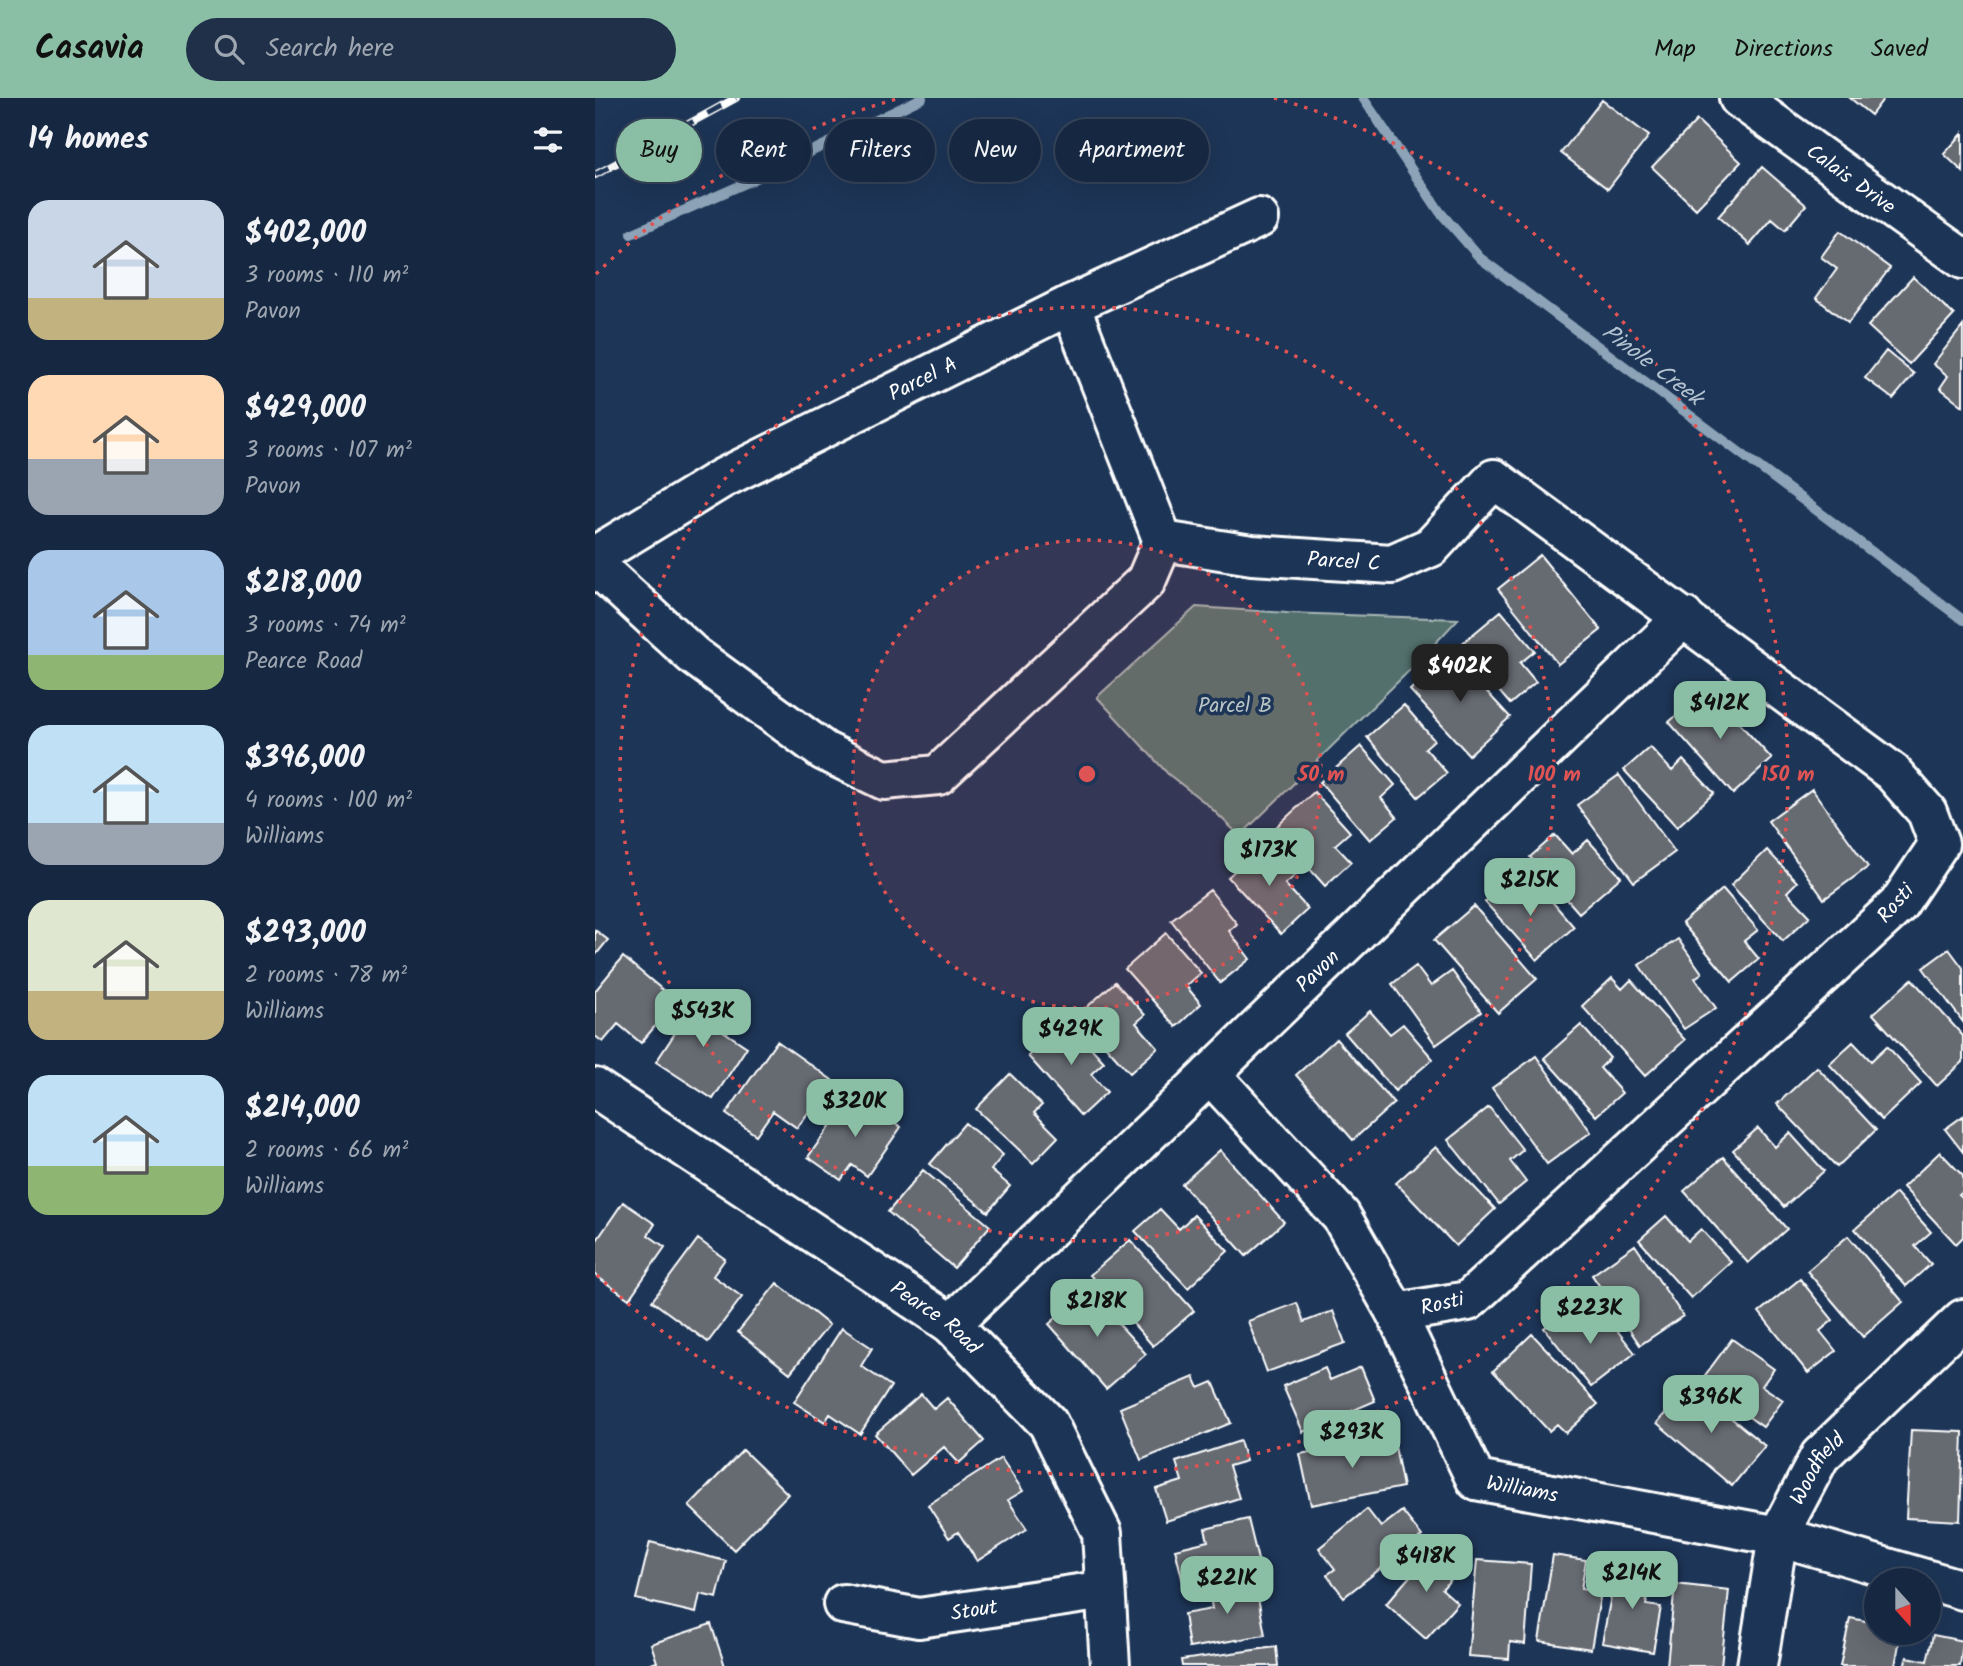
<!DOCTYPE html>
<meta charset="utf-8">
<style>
body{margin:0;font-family:Kalam,sans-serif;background:#1f3048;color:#f1f3f6;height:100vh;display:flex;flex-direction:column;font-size:26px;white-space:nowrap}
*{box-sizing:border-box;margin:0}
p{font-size:23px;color:#9ea6b1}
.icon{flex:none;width:38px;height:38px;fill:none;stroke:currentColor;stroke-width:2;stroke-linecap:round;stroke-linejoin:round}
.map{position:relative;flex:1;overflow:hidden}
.panel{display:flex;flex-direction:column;background:#162841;width:595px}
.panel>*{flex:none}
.guide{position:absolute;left:21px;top:21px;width:665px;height:63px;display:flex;gap:14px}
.needle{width:46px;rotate:159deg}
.buttons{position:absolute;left:1269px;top:1470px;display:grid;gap:14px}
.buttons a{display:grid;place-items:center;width:77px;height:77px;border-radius:50%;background:#162841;box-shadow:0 7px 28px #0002,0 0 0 2px #35445a;font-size:35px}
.price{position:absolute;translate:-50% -60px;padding:0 16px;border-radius:14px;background:#8abfa5;color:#111;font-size:23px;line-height:46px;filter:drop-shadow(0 2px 4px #0008)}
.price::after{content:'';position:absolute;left:50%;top:42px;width:21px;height:16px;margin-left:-10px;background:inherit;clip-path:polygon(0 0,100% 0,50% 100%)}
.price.on{background:#222;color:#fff}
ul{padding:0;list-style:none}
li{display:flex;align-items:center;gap:21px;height:175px;padding:0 28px}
li span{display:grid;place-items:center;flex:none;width:196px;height:140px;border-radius:21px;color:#555}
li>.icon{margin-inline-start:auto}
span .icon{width:84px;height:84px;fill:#fffc;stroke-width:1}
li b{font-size:30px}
h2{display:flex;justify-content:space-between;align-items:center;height:84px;padding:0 28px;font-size:30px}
.tag{padding:0 24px;border-radius:32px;background:#162841;box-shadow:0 7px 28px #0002,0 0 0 2px #35445a;font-size:24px;line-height:63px}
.tag.on{background:#8abfa5;color:#111}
header{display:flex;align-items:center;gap:42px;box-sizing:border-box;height:98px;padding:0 35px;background:#8abfa5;color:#111}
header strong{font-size:33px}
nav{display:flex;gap:38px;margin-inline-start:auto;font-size:24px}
.search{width:490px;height:63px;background:#1f3048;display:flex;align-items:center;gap:18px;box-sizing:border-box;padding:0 24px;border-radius:38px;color:#9ea6b1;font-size:26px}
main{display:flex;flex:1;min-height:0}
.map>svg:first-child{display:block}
.green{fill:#536f6d;stroke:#a9b7b6;stroke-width:2}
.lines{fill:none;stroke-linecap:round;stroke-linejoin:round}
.stream{stroke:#8da4b8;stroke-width:10}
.building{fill:#666b71;stroke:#fff;stroke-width:2}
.minor-casing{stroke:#fff;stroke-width:44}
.minor{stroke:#1d3557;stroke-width:38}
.rail-casing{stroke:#fff;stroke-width:8}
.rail{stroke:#1d3557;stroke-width:5;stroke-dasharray:16;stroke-linecap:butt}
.ring{fill:none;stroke:#de5353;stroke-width:3.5;stroke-dasharray:3.5 7}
.labels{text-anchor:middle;stroke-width:7;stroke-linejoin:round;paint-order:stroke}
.street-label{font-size:21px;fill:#fff;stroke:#1d3557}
.park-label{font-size:21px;fill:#bac5c5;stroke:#1d3557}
.water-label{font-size:23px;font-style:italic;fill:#b3c3d0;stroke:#1d3557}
.centre{fill:#de5353;stroke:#1d3557;stroke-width:3.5}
.ring-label{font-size:21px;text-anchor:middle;font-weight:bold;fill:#de5353;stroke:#1d3557;stroke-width:7;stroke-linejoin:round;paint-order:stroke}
</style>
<header>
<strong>Casavia</strong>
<div class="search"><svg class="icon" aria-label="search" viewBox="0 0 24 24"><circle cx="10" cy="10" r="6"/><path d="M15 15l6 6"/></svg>Search here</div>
<nav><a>Map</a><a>Directions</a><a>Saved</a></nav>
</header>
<main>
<section class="panel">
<h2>14 homes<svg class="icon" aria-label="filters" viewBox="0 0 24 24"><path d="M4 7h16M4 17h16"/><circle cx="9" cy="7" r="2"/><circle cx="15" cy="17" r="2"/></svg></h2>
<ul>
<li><span style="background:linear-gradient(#c9d6e8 70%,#c2b280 0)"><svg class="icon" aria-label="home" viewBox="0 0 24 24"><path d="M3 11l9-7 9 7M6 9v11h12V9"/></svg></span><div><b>$402,000</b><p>3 rooms · 110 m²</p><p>Pavon</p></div></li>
<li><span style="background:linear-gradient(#ffd9b3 60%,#9aa5b1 0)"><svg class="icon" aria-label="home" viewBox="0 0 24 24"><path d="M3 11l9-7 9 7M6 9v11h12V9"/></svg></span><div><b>$429,000</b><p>3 rooms · 107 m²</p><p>Pavon</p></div></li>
<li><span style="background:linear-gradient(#a9c7e8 75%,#8fb573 0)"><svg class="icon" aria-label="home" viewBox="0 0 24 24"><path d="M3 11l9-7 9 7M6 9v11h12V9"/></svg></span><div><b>$218,000</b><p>3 rooms · 74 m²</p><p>Pearce Road</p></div></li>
<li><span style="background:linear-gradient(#bfe0f5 70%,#9aa5b1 0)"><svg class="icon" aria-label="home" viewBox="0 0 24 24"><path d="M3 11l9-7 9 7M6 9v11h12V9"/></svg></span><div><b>$396,000</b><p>4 rooms · 100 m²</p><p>Williams</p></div></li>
<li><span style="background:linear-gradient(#dfe7d0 65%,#c2b280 0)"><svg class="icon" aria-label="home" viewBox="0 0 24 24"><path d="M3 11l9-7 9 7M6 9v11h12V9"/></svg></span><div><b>$293,000</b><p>2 rooms · 78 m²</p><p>Williams</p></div></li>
<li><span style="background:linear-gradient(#bfe0f5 65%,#8fb573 0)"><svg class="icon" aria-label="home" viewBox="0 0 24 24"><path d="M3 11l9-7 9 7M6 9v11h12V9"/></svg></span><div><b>$214,000</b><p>2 rooms · 66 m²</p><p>Williams</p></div></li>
</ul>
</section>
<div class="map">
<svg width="1368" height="1568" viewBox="0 0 1368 1568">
<rect width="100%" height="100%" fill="#1d3557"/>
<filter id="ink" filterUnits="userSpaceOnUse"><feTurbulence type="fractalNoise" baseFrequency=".0143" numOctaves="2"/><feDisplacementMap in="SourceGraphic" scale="14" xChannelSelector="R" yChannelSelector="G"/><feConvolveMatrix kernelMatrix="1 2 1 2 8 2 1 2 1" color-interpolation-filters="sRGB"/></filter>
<g filter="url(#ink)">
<path class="green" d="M601,509L692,515L863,521L820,567L645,738L613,707L573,676L502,599Z"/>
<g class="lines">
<path class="stream" d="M768,0L845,114L885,160L1368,522
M36,136L151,85L327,0"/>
</g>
<path class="building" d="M1255,0H1289L1276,17Z
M1007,2L1054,38L1013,91L966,55Z
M1102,22L1146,64L1101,111L1057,69Z
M1368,35V74L1349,56Z
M1167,69L1211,107L1190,132L1177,121L1155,147L1123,119Z
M1245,133L1295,170L1253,225L1221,200L1242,171L1226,159Z
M1318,179L1359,217L1314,266L1273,228Z
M1368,228V308L1345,290L1353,278L1338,266Z
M1291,253L1319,276L1298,301L1270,280Z
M945,457L1006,532L963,566L903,491Z
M906,513L940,553L925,565L941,584L915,606L865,547Z
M856,555L915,619L874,657L815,592Z
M1112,590L1177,661L1138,696L1074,624Z
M809,607L839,642L830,650L852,675L823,699L772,639Z
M766,648L800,687L786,700L802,719L775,742L725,684Z
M1055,649L1077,673L1088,662L1119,695L1082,729L1029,672Z
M1024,677L1080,754L1039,784L982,707Z
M1217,691L1273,769L1229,801L1173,723Z
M719,694L755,734L740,747L756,764L730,788L679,731Z
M960,737L977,756L993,742L1026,779L984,815L935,759Z
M671,744L701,777L690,786L713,811L686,836L633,779Z
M1172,752L1202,784L1192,794L1215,818L1188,843L1136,787Z
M916,780L936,803L948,793L979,829L942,862L890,804Z
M1128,791L1163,832L1149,843L1164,861L1137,884L1087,825Z
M615,792L642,826L634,833L655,861L625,885L576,822Z
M879,808L942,881L903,915L839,842Z
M0,832L13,842L0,858Z
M571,835L606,875L591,888L606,906L581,929L530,871Z
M1083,841L1107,875L1100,880L1121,910L1089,931L1044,867Z
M1354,851L1368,870V924L1328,870Z
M28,859L81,903L46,945L23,926L8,944L0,938V893Z
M821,868L836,888L857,873L886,914L841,947L797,886Z
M1017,880L1027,891L1036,882L1090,942L1050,978L987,908Z
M1317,881L1368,938V964L1342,988L1278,916Z
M520,884L550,917L541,925L563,950L535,975L483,917Z
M109,897L133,912L122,929L152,949L118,1001L61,964L101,903L104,905Z
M775,913L795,936L808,926L838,961L800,993L750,935Z
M472,923L509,964L496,976L512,994L486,1018L433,958Z
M986,927L1015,960L1005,970L1027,995L1001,1018L949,960Z
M741,941L799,1005L758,1042L701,977Z
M182,943L237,982L202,1030L178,1013L161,1037L131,1016Z
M1258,944L1276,963L1292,948L1326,985L1287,1022L1234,966Z
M941,958L996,1034L952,1066L897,990Z
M1222,969L1281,1032L1242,1069L1182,1006Z
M415,976L447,1007L439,1015L463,1039L438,1065L381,1011Z
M258,996L306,1029L272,1078L257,1067L246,1082L213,1059Z
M894,1009L928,1052L915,1063L931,1084L904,1106L853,1042Z
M1368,1018V1054L1350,1031Z
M370,1025L408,1057L396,1072L415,1088L393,1114L335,1066Z
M1163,1030L1180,1049L1195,1035L1229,1073L1189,1109L1138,1052Z
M841,1049L900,1111L861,1148L801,1085Z
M625,1052L689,1124L651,1158L587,1086Z
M1345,1054L1368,1078V1094L1364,1097L1368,1101V1139L1361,1146L1308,1089Z
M1128,1059L1192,1131L1153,1165L1089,1093Z
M328,1072L395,1128L359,1170L293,1114Z
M1301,1095L1336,1134L1320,1148L1336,1166L1311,1188L1260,1131Z
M28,1104L60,1126L53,1137L70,1149L34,1201L0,1177V1145Z
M565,1111L584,1131L599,1117L633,1153L593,1190L540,1133Z
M1071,1118L1093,1143L1106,1131L1136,1164L1096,1200L1044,1142Z
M1253,1138L1308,1204L1268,1239L1212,1173Z
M103,1141L130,1161L118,1178L147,1199L113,1244L57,1203Z
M535,1142L599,1213L558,1248L495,1177Z
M1040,1147L1088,1218L1045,1247L997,1177Z
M1205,1181L1238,1222L1225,1233L1241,1253L1213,1275L1164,1214Z
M182,1185L234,1227L195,1275L143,1234Z
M493,1192L551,1256L511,1291L454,1226Z
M702,1205L709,1224L738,1213L750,1245L672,1274L653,1223Z
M974,1211L990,1231L1009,1216L1040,1255L996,1289L949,1230Z
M247,1230L277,1250L266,1268L296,1288L265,1336L235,1316L230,1324L199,1304Z
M937,1236L1003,1306L971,1335L962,1326L954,1333L898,1273Z
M1137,1241L1179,1271L1167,1288L1188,1302L1168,1329L1105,1284Z
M766,1269L780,1303L708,1334L688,1288L730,1270L735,1282Z
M599,1279L604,1290L618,1284L636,1325L546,1362L525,1310Z
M1095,1286L1170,1348L1137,1388L1062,1325Z
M326,1296L339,1311L352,1300L389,1343L364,1365L349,1349L316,1377L280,1336Z
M1316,1332L1368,1334L1365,1423L1311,1420Z
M798,1338L808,1389L716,1407L705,1356Z
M645,1343L651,1363L634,1368L644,1400L571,1423L561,1391L587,1383L581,1364Z
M148,1352L193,1396L139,1452L94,1408Z
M406,1360L428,1393L413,1402L432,1431L382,1463L363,1434L354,1440L333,1407Z
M772,1411L786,1429L807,1413L827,1438L749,1499L732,1477L740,1471L724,1450Z
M653,1421L665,1470L589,1488L580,1451L613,1443L610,1431Z
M55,1444L131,1463L122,1500L105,1496L101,1515L41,1501Z
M841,1448L866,1470L847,1491L863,1505L831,1541L791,1506Z
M958,1457L991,1462L986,1491L1006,1494L996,1551L944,1543Z
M882,1462L936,1466L930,1546L915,1544L914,1561L873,1558Z
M1022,1467L1057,1473L1051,1507L1066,1509L1058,1554L1007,1545Z
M660,1483L670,1537L594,1550L589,1516L617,1511L614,1490Z
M1080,1486L1134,1492L1126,1568H1072Z
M1255,1520L1281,1525V1535H1306L1300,1568H1245Z
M116,1526L130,1568H49L62,1564L56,1546Z
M1338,1537L1368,1543L1365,1568H1309L1312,1559L1332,1563Z
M681,1549L683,1568H587L586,1562Z"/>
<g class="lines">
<defs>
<g id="minor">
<path id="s1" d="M1144,0L1368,161"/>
<path id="s2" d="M568,443L657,457L797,466L836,449L899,381L1297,674L1332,714L1344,746L1303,807L873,1203L801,1215"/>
<path id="s3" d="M0,458L126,381L475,207L664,120"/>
<path d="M0,467L98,557L229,653L289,682L343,677L551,483L568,443L475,207"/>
<path id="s4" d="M615,976L746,1118L801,1215L881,1382L1183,1438L1368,1492"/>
<path id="s5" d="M0,990L356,1226L453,1325L507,1435L515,1568"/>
<path id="s6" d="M356,1226L1089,519"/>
<path id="s7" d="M248,1506L324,1520L510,1492"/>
<path id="s8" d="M1162,1568L1183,1438L1225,1358L1368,1221"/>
</g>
</defs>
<use href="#minor" class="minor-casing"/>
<use href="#minor" class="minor"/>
<defs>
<path id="rail" d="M0,77L141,0"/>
</defs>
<use href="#rail" class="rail-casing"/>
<use href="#rail" class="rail"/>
</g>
</g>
<circle cx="492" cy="676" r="234" fill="#de5353" fill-opacity=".12"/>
<g class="ring">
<circle cx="492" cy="676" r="234"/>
<circle cx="492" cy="676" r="467"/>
<path d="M1 176A701 701 0 0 1 305 0M679 0A701 701 0 1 1 1 1176"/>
</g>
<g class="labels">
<g class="street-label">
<text dy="7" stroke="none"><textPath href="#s1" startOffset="138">Calais Drive</textPath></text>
<text dy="7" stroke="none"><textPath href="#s3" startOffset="373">Parcel A</textPath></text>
<text dy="7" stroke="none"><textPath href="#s2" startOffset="182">Parcel C</textPath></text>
<text transform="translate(1300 805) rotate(-49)" y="7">Rosti</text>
<text dy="7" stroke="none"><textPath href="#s6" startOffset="509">Pavon</textPath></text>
<text transform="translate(847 1205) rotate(-13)" y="7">Rosti</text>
<text dy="7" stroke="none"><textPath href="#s5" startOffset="411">Pearce Road</textPath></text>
<text dy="7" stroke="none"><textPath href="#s8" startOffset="210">Woodfield</textPath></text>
<text dy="7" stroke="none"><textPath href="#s4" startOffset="537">Williams</textPath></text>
<text dy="7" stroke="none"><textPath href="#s7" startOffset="133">Stout</textPath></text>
</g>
<g class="park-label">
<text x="640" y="614">Parcel B</text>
</g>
<g class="water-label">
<text transform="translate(1058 266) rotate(37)" y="8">Pinole Creek</text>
</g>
</g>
<circle cx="492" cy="676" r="10" class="centre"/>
<g class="ring-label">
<text x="726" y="683">50 m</text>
<text x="959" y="683">100 m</text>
<text x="1193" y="683">150 m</text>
</g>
</svg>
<div class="buttons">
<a><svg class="needle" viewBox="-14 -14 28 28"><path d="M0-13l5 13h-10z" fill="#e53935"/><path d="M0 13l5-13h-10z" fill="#9ea6b1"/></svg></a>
</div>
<b class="price on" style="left:865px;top:606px">$402K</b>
<b class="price" style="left:1125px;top:643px">$412K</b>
<b class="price" style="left:674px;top:790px">$173K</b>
<b class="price" style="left:935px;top:820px">$215K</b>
<b class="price" style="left:108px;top:951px">$543K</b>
<b class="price" style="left:476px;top:969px">$429K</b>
<b class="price" style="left:260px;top:1041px">$320K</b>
<b class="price" style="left:502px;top:1241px">$218K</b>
<b class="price" style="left:995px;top:1248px">$223K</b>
<b class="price" style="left:1116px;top:1337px">$396K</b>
<b class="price" style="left:757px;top:1372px">$293K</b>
<b class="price" style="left:831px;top:1496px">$418K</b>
<b class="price" style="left:1037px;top:1513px">$214K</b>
<b class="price" style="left:632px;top:1518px">$221K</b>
<div class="guide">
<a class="tag on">Buy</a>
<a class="tag">Rent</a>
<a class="tag">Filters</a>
<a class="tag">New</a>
<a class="tag">Apartment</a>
</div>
</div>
</main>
